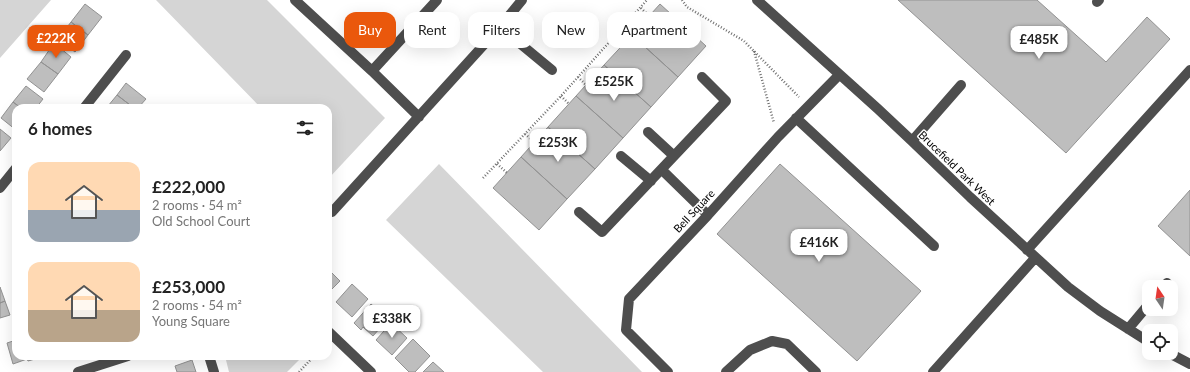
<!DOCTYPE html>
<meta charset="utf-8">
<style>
body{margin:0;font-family:Lato,sans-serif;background:#f2f2f2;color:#222;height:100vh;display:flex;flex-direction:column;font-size:15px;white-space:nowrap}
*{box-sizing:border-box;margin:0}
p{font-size:13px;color:#767676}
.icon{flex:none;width:22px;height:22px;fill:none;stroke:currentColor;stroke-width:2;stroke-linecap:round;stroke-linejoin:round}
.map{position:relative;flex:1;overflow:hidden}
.details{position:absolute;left:12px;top:104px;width:320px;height:256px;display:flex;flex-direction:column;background:#fff;border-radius:12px;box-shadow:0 4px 16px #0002}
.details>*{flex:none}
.top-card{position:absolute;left:344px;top:12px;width:380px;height:36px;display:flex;gap:8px}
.needle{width:26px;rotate:347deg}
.controls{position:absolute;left:1142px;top:280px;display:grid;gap:8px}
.controls a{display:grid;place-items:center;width:36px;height:36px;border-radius:8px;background:#fff;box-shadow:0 4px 16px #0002;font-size:20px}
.price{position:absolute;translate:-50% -34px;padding:0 9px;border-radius:8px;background:#fff;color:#222;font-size:13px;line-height:26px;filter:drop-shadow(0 1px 2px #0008)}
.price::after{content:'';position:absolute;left:50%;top:24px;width:12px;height:9px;margin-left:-6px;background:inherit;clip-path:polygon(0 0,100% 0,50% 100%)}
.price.selected{background:#ea580c;color:#fff}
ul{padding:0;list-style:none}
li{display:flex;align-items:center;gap:12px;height:100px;padding:0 16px}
li span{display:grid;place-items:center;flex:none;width:112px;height:80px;border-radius:12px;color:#555}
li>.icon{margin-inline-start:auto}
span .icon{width:48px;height:48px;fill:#fffc;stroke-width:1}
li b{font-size:17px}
h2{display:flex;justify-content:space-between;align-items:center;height:48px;padding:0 16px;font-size:17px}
.pill{padding:0 14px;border-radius:12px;background:#fff;box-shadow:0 4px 16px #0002;font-size:14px;line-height:36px}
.pill.selected{background:#ea580c;color:#fff}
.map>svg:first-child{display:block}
.green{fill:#d5d5d5}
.building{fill:#bebebe;stroke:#929292}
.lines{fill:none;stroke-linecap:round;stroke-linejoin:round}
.path{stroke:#707070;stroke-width:2.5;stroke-dasharray:1 2;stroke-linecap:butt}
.minor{stroke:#4e4e4e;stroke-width:10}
.labels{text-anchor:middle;stroke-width:3;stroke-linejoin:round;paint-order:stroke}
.street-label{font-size:11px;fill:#000;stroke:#fff}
</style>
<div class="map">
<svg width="1190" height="372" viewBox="0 0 1190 372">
<rect width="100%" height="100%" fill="#fff"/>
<path class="green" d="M0,0H51L0,58Z
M156,0H267L385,118L329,178L328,177V108H261Z
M439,164L642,372H543L386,220Z
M225,356H303L287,372H229Z"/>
<path class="building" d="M898,0H1037L1106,62L1147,17L1170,39L1066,153Z
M85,4L102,17L88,35L71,22Z
M660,4L706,46L678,77L632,35Z
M71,22L88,35L75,52L58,39Z
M632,35L678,77L651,107L604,65Z
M54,43L71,57L58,74L41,62Z
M41,62L58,74L44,92L27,79Z
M604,65L651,107L623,138L576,96Z
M126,83L146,99L138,108H134L117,95Z
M26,86L43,99L36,108H21L13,102Z
M117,95L134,108H110L108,106Z
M576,96L623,138L595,169L548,127Z
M13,102L21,108H16V130L1,118Z
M548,127L595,169L567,199L521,157Z
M0,129L11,138L0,151Z
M521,157L567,199L539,230L493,188Z
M780,164L921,291L857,361L717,234Z
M1190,190V256L1158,226Z
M328,269L340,281L328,293Z
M352,284L368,299L352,317L336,302Z
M0,287L5,301L0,303Z
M5,301L10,315L0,318V303Z
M371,304L388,319L373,336L363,327L361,330L354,323Z
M391,323L407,338L392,355L376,340Z
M413,339L430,356L415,372H409L395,358Z
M16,340V356H35V359L28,361L27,359L13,364L7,343Z
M192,360L196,372H177L175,366Z
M433,362L444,372H423Z"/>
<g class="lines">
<path class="path" d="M682,0L687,7L744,41L799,97
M641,8L649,16
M612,39L621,47
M754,51L774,123
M578,77L586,85
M561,96L569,104
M525,134L534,142
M497,164L507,173
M483,178L561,96L647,0
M299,372L314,356"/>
<path class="minor" d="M295,0L372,71L419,117
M757,0L878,109L912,141L970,197L1068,287L1100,311L1149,342
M1097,2L1099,0
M500,27L552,70
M372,71L437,0
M84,108L126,55
M796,118L934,246
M648,132L674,156
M912,141L961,85
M621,156L651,181
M662,170L708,215
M0,188L16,168
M332,212L500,27L522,0
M579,212L602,232L726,101L702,77
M1027,250L1190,70
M1164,287L1167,283
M1128,329L1149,304
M328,331L371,372
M1169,353L1190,364
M209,356L214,372
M78,372L128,356
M668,372L626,330L629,299L708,215L778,137L839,75
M726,372L750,350L772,341L787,344L816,372
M933,372L1035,258"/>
</g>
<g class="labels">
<g class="street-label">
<text transform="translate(957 168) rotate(44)" y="4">Brucefield Park West</text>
<text transform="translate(694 211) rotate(-47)" y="4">Bell Square</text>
</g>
</g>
</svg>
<div class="controls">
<a><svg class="needle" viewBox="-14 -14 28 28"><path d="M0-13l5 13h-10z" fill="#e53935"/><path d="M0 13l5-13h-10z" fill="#767676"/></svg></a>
<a><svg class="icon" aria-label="locate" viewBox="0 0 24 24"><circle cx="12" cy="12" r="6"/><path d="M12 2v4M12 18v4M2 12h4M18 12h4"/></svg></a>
</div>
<b class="price selected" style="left:56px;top:59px">£222K</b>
<b class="price" style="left:1039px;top:60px">£485K</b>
<b class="price" style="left:614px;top:102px">£525K</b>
<b class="price" style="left:558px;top:163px">£253K</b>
<b class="price" style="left:819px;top:263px">£416K</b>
<b class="price" style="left:392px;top:339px">£338K</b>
<div class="top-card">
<a class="pill selected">Buy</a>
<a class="pill">Rent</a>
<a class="pill">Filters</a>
<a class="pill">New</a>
<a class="pill">Apartment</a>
</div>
<section class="details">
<h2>6 homes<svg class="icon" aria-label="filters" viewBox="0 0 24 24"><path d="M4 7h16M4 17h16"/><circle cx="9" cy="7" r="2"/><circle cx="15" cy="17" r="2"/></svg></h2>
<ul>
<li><span style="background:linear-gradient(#ffd9b3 60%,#9aa5b1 0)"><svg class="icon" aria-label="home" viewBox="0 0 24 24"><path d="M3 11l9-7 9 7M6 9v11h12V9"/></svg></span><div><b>£222,000</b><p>2 rooms · 54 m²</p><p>Old School Court</p></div></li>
<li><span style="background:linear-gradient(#ffd9b3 60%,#b9a48a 0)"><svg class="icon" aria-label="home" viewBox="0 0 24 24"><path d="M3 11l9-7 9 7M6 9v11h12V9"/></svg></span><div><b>£253,000</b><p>2 rooms · 54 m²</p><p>Young Square</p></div></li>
</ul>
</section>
</div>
